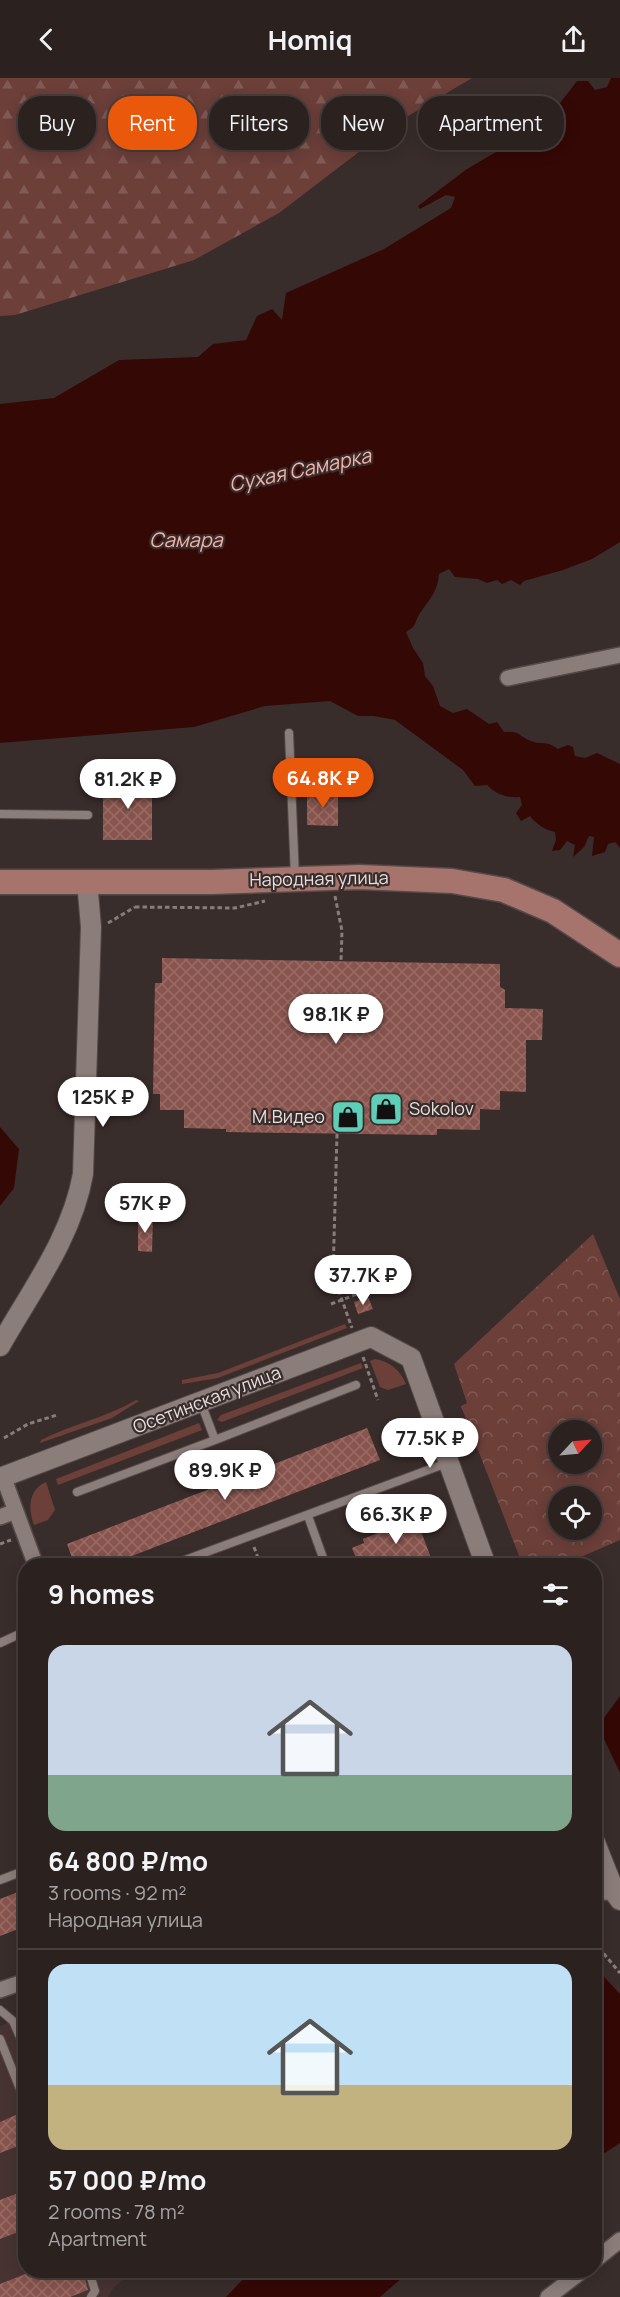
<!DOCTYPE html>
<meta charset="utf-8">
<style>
body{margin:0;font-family:Manrope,sans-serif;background:#372f2d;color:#f1f3f6;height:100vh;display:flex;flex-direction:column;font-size:22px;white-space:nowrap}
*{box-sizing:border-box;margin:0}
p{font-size:20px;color:#a6a4a5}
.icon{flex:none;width:33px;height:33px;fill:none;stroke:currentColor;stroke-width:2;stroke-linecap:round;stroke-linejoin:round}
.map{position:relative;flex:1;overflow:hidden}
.drawer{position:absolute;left:18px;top:1480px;width:584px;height:720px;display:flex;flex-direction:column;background:#2b2220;border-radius:24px;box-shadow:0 3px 15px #0003,0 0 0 2px #473f3e}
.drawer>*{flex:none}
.banner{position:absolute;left:18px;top:18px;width:585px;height:54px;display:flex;gap:12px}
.needle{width:39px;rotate:64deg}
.buttons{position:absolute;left:548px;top:1342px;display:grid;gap:12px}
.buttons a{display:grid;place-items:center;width:54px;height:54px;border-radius:50%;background:#2b2220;box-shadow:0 3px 15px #0003,0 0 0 2px #473f3e;font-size:30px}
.price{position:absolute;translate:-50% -51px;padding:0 14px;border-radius:21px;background:#fff;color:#222;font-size:20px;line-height:39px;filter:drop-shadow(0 2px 3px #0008)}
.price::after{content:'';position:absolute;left:50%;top:36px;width:18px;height:14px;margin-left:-9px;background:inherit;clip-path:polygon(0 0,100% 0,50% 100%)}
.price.selected{background:#ea580c;color:#fff}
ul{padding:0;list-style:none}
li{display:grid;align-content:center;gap:12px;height:318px;padding:0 30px}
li+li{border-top:2px solid #473f3e}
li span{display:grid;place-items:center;height:186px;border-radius:18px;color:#555}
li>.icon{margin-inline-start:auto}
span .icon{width:108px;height:108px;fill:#fffc;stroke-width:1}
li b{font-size:26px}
h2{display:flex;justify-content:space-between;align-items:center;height:72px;padding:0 30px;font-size:26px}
.chip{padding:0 21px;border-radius:24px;background:#2b2220;box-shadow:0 3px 15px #0003,0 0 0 2px #473f3e;font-size:21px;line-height:54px}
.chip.selected{background:#ea580c;color:#fff}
header{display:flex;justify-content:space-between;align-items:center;height:78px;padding:0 30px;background:#2b2220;font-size:27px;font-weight:700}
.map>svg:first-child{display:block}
.built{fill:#473432}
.grass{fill:#6c3f39}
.forest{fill:url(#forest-firs)}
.park{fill:url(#park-crowns);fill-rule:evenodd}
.water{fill:#340805}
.building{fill:url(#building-cross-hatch)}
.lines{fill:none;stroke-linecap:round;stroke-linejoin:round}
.service-casing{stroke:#544a48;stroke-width:10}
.minor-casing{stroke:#544a48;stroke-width:18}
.tertiary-casing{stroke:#544a48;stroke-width:22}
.primary-casing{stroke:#544a48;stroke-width:27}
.path{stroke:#887d7c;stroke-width:3;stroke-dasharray:4.5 3;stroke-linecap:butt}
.service{stroke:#8b7d7a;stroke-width:8}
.minor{stroke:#8b7d7a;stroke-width:15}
.tertiary{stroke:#8b7d7a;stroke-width:20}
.primary{stroke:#a6746d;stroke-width:24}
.labels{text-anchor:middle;stroke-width:4.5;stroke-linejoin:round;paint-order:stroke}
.street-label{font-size:18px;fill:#e7dfde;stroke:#392d2b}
.poi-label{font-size:18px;fill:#e7dfde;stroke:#392d2b;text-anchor:start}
.water-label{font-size:20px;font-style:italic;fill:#f6b3a9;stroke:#392d2b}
</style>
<header><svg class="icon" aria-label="back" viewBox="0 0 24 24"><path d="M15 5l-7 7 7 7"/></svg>Homiq<svg class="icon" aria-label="share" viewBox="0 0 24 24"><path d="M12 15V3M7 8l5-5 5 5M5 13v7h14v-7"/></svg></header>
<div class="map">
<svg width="620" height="2219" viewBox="0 0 620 2219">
<defs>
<pattern id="forest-firs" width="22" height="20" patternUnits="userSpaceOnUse" patternTransform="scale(1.5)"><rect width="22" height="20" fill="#6c3f39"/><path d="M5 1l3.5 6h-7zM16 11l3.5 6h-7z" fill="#815a55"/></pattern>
<pattern id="park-crowns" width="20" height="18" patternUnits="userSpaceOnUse" patternTransform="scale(1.5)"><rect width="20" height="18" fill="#6c3f39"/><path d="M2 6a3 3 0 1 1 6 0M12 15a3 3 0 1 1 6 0" fill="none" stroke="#815a55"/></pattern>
<pattern id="building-cross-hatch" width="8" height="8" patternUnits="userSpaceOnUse" patternTransform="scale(1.5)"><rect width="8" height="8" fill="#88544d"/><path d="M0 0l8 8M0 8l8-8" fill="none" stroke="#996c66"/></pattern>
</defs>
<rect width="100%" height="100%" fill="#392d2b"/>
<path class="built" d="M25,1938L26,2193H135L114,2209L108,2219H0V1948Z"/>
<path class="grass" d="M345,1246L347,1250L218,1300L182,1306V1302L218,1295Z
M375,1281C391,1284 400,1292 406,1306L388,1312L380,1309L370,1283Z
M361,1285L363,1290L222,1344L217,1342L221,1337Z
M136,1322L139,1323L112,1340L40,1365L41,1362C72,1346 106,1340 136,1322Z
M199,1345L202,1352L58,1407L56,1401Z
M46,1404L55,1432L48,1442L34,1447C28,1431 28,1412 46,1404Z"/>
<path class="forest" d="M0,0H472L398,44L279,135L194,182L15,237L0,238Z"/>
<path class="park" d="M593,1156L620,1221V1462L560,1488H523L461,1328L467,1325L454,1286ZM558,1353H591V1386H558ZM558,1419H591V1452H558Z"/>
<path class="water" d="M611,0H620V464L592,481L563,492L524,503L520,507L511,502L502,506L497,502L487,505L478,501L455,499L449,491L439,496C438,513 429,522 420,535C414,545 417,548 406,554L413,570L423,585L425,598L433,608L440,628L453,635L467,631L489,646L497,644L504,654C522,653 517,658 531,663C543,668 544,661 558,671L568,667L573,669L575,678L585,680L597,675L620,686V770L615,764L608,766L605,774L592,778L594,759L589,758L584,769L573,779L575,767L567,763L560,772L552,773L556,762L555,754C545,752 536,746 530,738L521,743L516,735L522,727L520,719C507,720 495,716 487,707L475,708L463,692L395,642L374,638H358L330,623L265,628L194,649L0,665V326L54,320L119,282L198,279L213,266L246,262L257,238L272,231L282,242L286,215L384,171L451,130L455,119L446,117L420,131L418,128L467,91L496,74L501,52L514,50L519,40L538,42L554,33L577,3H588L595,12L607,9Z
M0,1049L19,1071L14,1110L0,1128Z
M620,1618V1695L598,1648Z
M594,1888L620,1916V2065L594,2082Z
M251,2193H410L380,2219H226Z"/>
<path class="building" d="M103,703H152V762H103Z
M307,715H338V748L307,747Z
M162,880L500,886V909L505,912V930L543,931L542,962H526V1014L500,1013V1032L480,1031V1052L437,1051V1057L226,1054V1051L184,1050V1032H160V1016H153L155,905H162Z
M138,1139H153L152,1174L138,1173Z
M368,1219L373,1231L358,1236L354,1224Z
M367,1350L380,1382L106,1488H75L67,1466Z
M412,1429L434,1488H359L352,1470L364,1465L363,1461L385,1452L384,1448L397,1443L394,1435Z
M26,1811V1848L0,1858V1821Z
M18,2036L26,2054V2065L0,2075V2044Z
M26,2112V2151L0,2161V2122Z
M33,2193H83L88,2212L70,2219H0V2206Z"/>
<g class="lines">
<defs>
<path id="service" d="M289,655L295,799
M0,736L88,737
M201,1325L215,1362L356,1307
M77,1414L215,1362
M308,1438L326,1488
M169,1488L447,1385
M0,1565L26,1553
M0,1802L26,1792
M0,1932L13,1943L26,1973
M0,1961L26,2026
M89,2193L95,2213L91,2219"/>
<path id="minor" d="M508,600L620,577
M3,1398L36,1488
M0,1439L8,1436
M594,1813L615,1815
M0,1912L26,1903
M594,2183L620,2162
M548,2219L582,2193"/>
<path id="tertiary" d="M0,1268C31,1213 72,1159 83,1096L91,849L87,803
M0,1400L371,1259L411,1280L486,1488
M594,1762L615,1815L620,1822"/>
<path id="primary" d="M0,804H212L360,799L452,803L504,812L553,833L620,877"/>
</defs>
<use href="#service" class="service-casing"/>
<use href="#minor" class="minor-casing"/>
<use href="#tertiary" class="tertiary-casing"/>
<use href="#primary" class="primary-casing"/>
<path class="path" d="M335,818L342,853L341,883
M135,829L235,830L265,823
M108,845L135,829
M337,1056L333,1197L352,1250
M331,1226L378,1208
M363,1279L378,1322
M4,1360L28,1346L57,1337
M0,1466L11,1462
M254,1469L261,1488
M594,1864L620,1895"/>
<use href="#service" class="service"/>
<use href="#minor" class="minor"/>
<use href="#tertiary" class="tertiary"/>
<use href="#primary" class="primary"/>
</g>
<defs>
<symbol id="shop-square" viewBox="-11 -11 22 22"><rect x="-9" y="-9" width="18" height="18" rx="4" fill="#5eceb8" stroke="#392d2b"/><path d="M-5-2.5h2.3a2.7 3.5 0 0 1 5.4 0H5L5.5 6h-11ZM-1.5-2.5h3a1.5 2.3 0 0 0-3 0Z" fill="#111"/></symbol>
</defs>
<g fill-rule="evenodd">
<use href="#shop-square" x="367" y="1012" width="38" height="38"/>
<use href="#shop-square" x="329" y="1020" width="38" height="38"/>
</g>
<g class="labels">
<g class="street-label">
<text transform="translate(319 801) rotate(-1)" y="6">Народная улица</text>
<text transform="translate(207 1322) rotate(-21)" y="6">Осетинская улица</text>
</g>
<g class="poi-label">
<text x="409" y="1037">Sokolov</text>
<text x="325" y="1045" text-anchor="end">М.Видео</text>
</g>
<g class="water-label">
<text transform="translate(300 392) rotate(-12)" y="7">Сухая Самарка</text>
<text x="186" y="469">Самара</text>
</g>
</g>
</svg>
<div class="buttons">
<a><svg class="needle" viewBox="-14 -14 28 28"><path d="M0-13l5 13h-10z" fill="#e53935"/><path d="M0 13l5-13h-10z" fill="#a6a4a5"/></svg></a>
<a><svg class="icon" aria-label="locate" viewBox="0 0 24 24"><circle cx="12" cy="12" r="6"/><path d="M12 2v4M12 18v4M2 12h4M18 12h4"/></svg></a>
</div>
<b class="price selected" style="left:323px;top:731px">64.8K ₽</b>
<b class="price" style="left:128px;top:732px">81.2K ₽</b>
<b class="price" style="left:336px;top:967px">98.1K ₽</b>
<b class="price" style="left:103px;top:1050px">125K ₽</b>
<b class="price" style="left:145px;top:1156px">57K ₽</b>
<b class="price" style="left:363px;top:1228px">37.7K ₽</b>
<b class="price" style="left:430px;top:1391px">77.5K ₽</b>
<b class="price" style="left:225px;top:1423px">89.9K ₽</b>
<b class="price" style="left:396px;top:1467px">66.3K ₽</b>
<div class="banner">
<a class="chip">Buy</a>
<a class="chip selected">Rent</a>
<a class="chip">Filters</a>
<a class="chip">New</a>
<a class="chip">Apartment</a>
</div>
<section class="drawer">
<h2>9 homes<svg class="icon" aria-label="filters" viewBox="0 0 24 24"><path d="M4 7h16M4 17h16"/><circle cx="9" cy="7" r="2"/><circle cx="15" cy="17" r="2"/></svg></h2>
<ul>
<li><span style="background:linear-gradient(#c9d6e8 70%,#7fa58c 0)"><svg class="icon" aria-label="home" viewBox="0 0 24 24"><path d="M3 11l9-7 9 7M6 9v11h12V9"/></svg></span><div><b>64 800 ₽/mo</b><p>3 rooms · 92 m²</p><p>Народная улица</p></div></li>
<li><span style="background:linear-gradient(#bfe0f5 65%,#c2b280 0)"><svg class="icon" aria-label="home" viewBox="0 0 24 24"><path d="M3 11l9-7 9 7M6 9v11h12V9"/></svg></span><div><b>57 000 ₽/mo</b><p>2 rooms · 78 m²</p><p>Apartment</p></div></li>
</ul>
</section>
</div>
